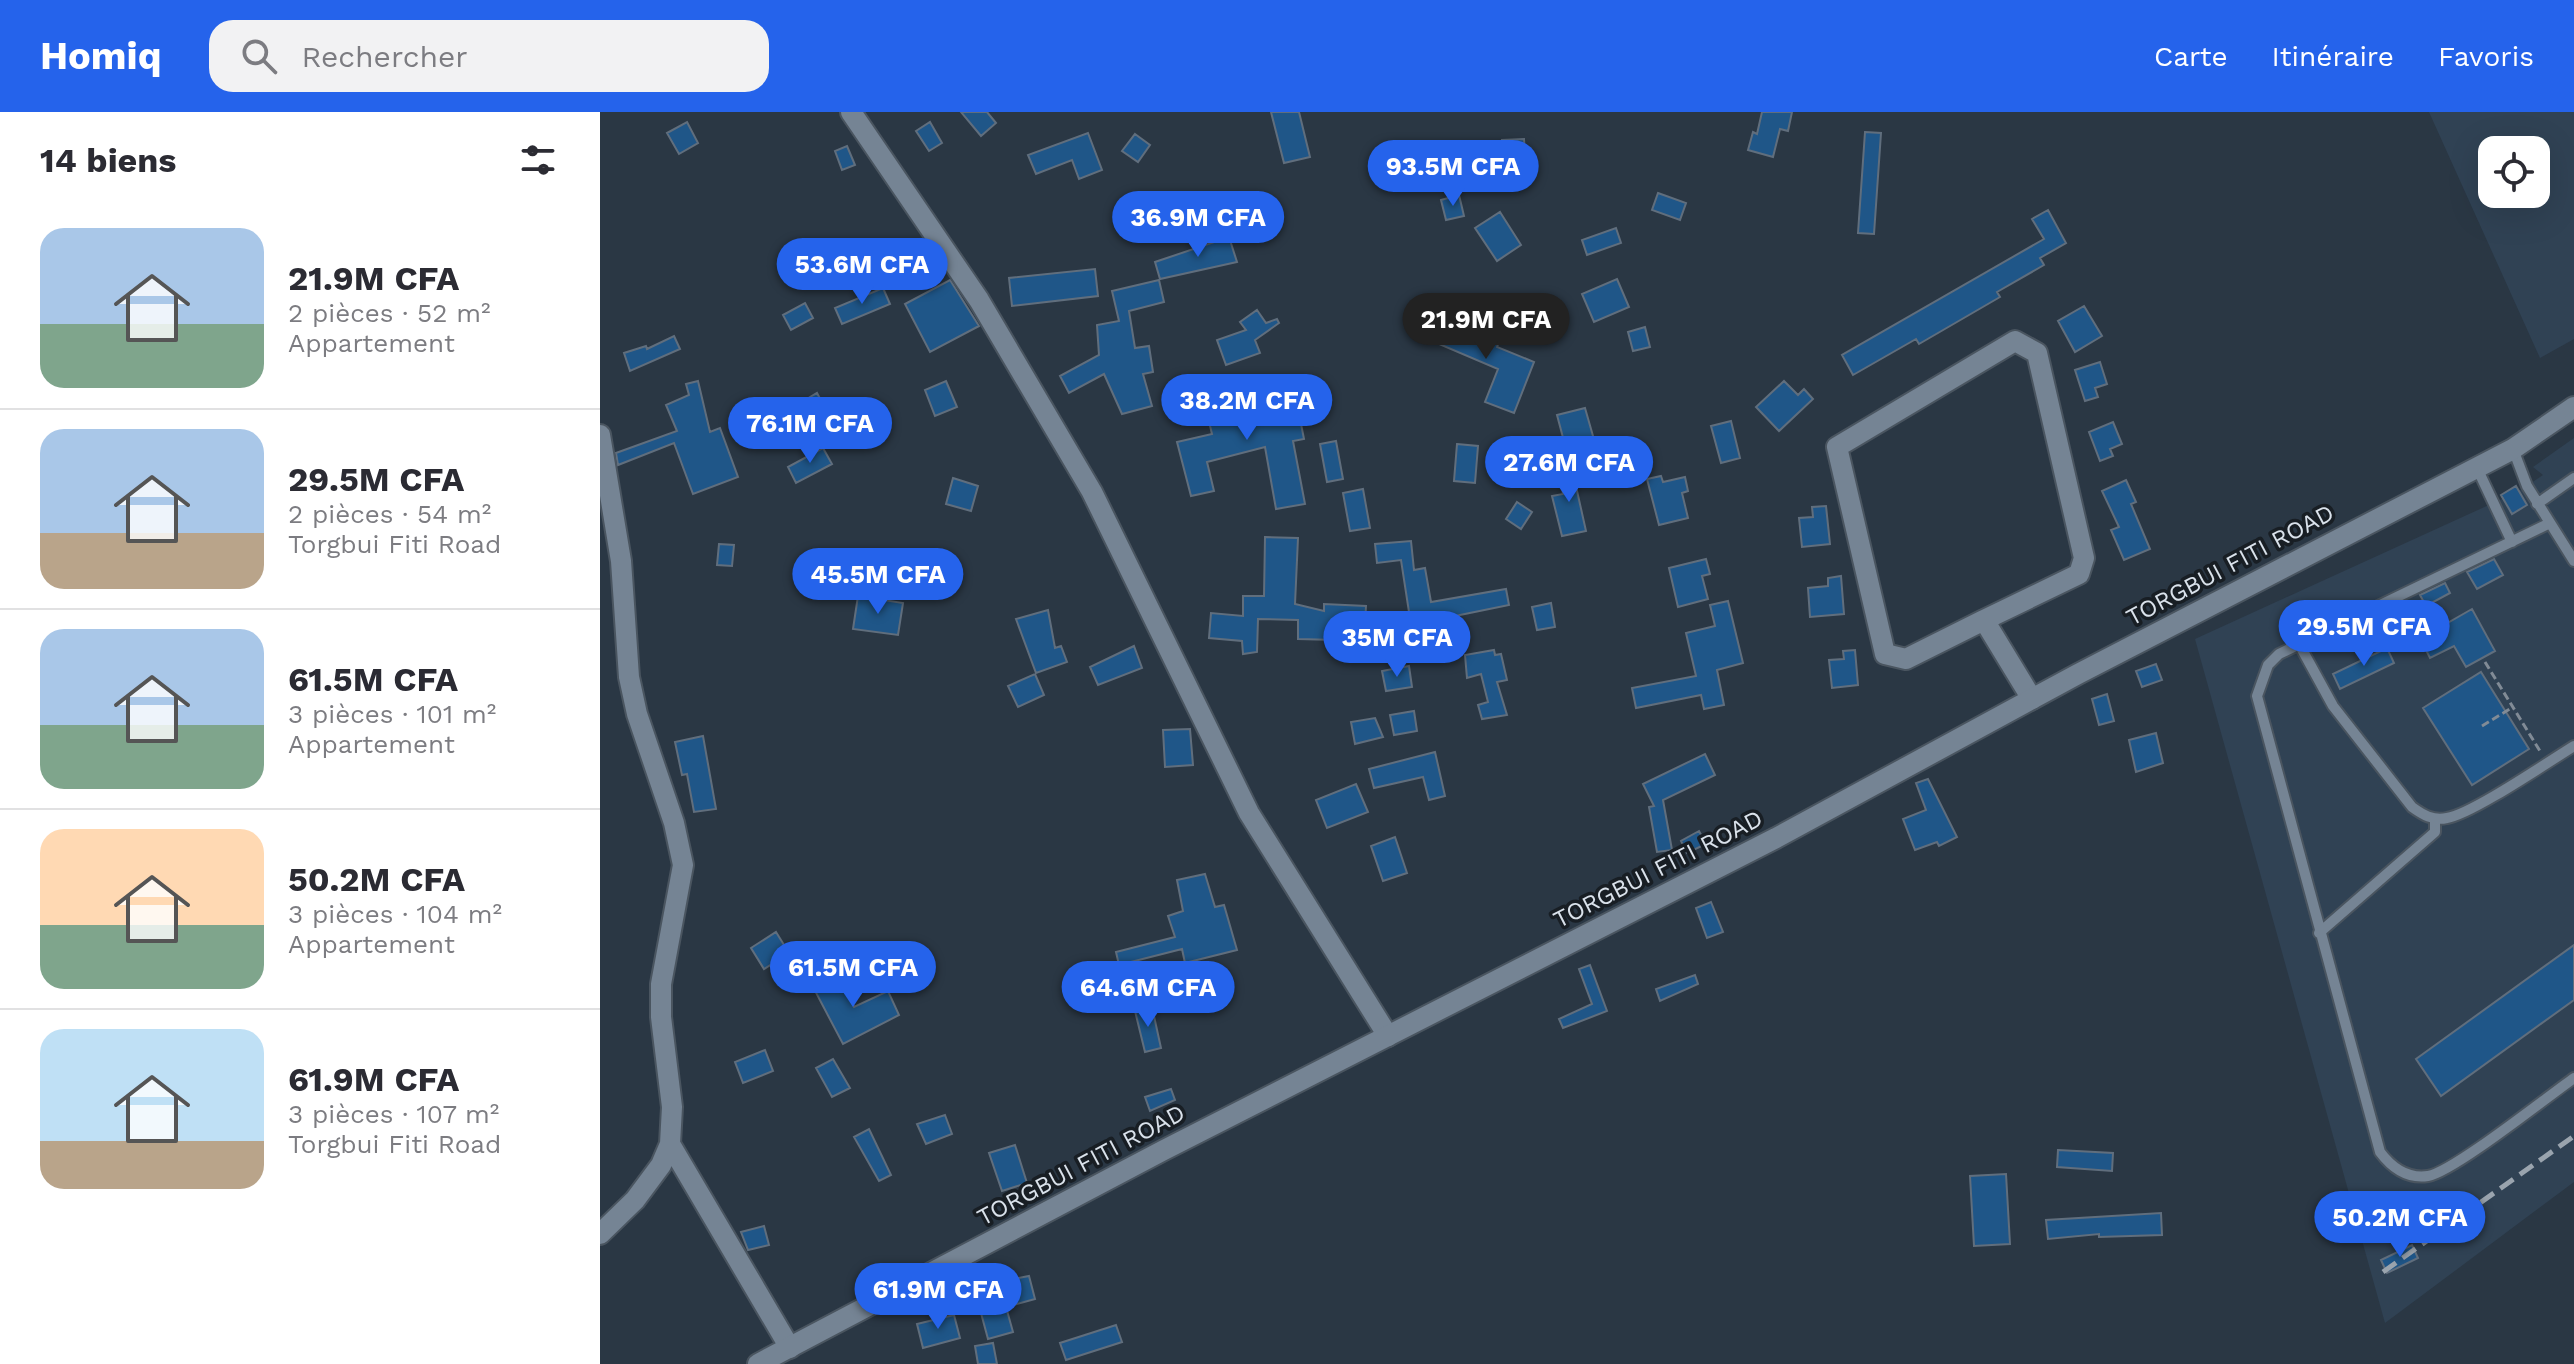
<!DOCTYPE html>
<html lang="fr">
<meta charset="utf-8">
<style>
body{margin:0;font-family:"Work Sans",sans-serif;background:#f2f2f3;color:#2b2b33;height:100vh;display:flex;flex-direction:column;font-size:30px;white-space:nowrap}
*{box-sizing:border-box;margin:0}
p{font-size:26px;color:#7c7c81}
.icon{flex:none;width:44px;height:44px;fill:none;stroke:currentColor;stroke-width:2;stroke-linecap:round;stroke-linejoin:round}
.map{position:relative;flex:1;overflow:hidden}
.details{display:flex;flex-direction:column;background:#fff;width:600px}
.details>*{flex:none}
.buttons{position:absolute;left:1878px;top:24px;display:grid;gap:16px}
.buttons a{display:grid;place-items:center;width:72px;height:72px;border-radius:16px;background:#fff;box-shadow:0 8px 32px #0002;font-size:40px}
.price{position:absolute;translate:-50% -68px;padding:0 18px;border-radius:28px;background:#2563eb;color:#fff;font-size:26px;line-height:52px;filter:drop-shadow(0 2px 4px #0008)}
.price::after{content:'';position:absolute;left:50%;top:48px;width:24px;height:18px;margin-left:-12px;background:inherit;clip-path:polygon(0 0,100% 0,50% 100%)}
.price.on{background:#222;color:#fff}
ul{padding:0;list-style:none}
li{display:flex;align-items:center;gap:24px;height:200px;padding:0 40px}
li+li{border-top:2px solid #e1e1e2}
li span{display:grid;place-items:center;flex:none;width:224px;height:160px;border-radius:24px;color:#555}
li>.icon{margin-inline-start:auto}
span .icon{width:96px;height:96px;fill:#fffc;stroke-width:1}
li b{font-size:34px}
h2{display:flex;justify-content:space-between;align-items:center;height:96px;padding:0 40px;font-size:34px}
header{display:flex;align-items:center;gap:48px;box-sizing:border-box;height:112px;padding:0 40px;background:#2563eb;color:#fff}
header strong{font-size:38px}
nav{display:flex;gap:44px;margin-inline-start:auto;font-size:28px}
.search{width:560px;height:72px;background:#f2f2f3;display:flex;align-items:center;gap:20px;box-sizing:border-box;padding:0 28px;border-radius:24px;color:#7c7c81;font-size:30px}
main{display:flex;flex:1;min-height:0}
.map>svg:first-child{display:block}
.built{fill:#304254;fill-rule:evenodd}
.building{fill:#1f5688;stroke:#606e7d;stroke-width:2}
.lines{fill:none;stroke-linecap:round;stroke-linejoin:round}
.service-casing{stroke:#4a5560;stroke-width:14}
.minor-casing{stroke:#4a5560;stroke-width:24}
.tertiary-casing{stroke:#4a5560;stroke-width:24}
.path{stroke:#818b96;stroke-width:3;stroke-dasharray:8 4;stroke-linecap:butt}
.service{stroke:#758494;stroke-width:10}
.minor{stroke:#758494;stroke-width:20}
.tertiary{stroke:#758494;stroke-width:20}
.rail{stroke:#9aa4ae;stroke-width:5;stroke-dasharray:16 8;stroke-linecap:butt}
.labels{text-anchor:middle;stroke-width:7;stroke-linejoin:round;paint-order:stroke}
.street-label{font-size:24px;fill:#dae2eb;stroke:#181e24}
</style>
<header>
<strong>Homiq</strong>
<div class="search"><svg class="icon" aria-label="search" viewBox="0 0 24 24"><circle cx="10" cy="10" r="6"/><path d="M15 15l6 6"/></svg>Rechercher</div>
<nav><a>Carte</a><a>Itinéraire</a><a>Favoris</a></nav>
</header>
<main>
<section class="details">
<h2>14 biens<svg class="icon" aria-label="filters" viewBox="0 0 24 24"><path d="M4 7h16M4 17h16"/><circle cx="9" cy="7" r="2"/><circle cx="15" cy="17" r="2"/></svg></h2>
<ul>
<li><span style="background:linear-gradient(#a9c7e8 60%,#7fa58c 0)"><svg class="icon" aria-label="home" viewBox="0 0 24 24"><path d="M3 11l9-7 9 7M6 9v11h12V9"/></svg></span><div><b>21.9M CFA</b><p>2 pièces · 52 m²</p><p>Appartement</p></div></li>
<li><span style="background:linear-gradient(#a9c7e8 65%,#b9a48a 0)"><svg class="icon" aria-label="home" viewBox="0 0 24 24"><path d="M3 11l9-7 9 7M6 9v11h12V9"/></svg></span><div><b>29.5M CFA</b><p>2 pièces · 54 m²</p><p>Torgbui Fiti Road</p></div></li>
<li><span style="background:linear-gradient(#a9c7e8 60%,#7fa58c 0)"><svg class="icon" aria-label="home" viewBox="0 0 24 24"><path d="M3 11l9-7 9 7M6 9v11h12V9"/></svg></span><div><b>61.5M CFA</b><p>3 pièces · 101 m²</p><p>Appartement</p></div></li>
<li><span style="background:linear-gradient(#ffd9b3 60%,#7fa58c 0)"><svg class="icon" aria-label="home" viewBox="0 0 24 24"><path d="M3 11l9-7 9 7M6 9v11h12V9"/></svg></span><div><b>50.2M CFA</b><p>3 pièces · 104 m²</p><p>Appartement</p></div></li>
<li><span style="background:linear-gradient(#bfe0f5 70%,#b9a48a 0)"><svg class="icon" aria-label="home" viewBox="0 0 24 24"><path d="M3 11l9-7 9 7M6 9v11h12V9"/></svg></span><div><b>61.9M CFA</b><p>3 pièces · 107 m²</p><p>Torgbui Fiti Road</p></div></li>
</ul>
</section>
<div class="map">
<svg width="1974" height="1252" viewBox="0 0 1974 1252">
<rect width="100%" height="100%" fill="#2a3744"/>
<path class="built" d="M1829,0H1974V227L1940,246ZM1936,38V82H1892V38Z
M1974,326V1070L1785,1211L1595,527L1902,387L1901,383L1916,374L1919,379L1943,363L1933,355Z"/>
<path class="building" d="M361,0H387L396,11L381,24Z
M671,0H699L710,45L684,51Z
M1162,0H1192L1188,19L1180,17L1173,45L1148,38L1153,20L1157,22Z
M87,10L98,31L79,42L67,21Z
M330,10L342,31L329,39L316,19Z
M1265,20L1281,21L1274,122L1258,121Z
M488,21L502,58L479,67L472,48L436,62L428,43Z
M535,22L550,33L538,50L522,39Z
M924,27L925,43L903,44L902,28Z
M247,34L255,53L242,58L235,39Z
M1058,81L1086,91L1080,108L1052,98Z
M859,83L864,104L846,108L841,88Z
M1448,98L1466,131L1440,146L1444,153L1397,180L1400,185L1319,232L1316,227L1253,263L1242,243L1444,127L1432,107Z
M900,100L921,133L897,149L875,116Z
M1016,116L1021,131L987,143L982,128Z
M629,125L637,150L560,167L555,150Z
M495,157L498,184L412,194L409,166Z
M1017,167L1029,195L994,210L982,182Z
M350,168L379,214L330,240L305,192Z
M559,168L564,190L529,199L535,236L549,234L553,260L543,262L552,294L522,302L504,262L469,281L460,264L499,243L497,213L519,209L512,179Z
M283,176L290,192L242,212L235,196Z
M205,191L213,206L191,218L183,203Z
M1484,194L1502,224L1475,240L1458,209Z
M657,198L666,211L677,207L679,211L655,228L660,241L626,253L617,228L646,218L640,210Z
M835,203L899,230L897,235L934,250L914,301L885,290L898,257L825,226Z
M1045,215L1050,235L1033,239L1028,220Z
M74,224L80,237L30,259L24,241L46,234L47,237Z
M1500,250L1507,272L1495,276L1498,285L1485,289L1475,258Z
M98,269L110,320L120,316L138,365L93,382L74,331L18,353L16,341L77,319L66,293L89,283L86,272Z
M346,269L357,295L335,304L325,278Z
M673,269L684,310L700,307L704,327L693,329L705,392L676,397L665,335L607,350L614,379L591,384L577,330L612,322L604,289Z
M1184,269L1198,283L1204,277L1213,287L1179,319L1156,295Z
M217,281L239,322L223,331L200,291Z
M985,296L999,345L970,352L957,303Z
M1131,309L1140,346L1121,351L1111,314Z
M1513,310L1522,332L1510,337L1513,344L1500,349L1489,320Z
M736,329L743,367L727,370L720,332Z
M857,332L878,334L875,371L854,369Z
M223,336L232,352L196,371L188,355Z
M1037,341L1042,362L1024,366L1020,345Z
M971,352L986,419L962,424L952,384L963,382L959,354Z
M1061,364L1063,370L1085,365L1088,379L1082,381L1088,406L1059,413L1047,367Z
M353,366L378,374L371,399L346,392Z
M1526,368L1536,390L1531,392L1550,437L1524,448L1511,418L1519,415L1502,379Z
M1916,374L1927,393L1912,402L1901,383Z
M763,377L770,416L750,419L743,381Z
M917,390L932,400L921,417L906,407Z
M1226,394L1230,432L1202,435L1199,406L1213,405L1212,395Z
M665,425L698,426L695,492L724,499V492L766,494L765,513L807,512L808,529H768L770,536L739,541L736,528L698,527V508L658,507L657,540L643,542L642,529L609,526L611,501L643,504V484H664Z
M811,429L814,458L825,456L831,490L906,477L909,493L811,513L801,448L777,451L775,432Z
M119,432L134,433L132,454L117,453Z
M1106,447L1110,462L1102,464L1108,487L1078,495L1069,456Z
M1894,447L1903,463L1877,477L1867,460Z
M1241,464L1244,502L1210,505L1208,476L1228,474V466Z
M1845,471L1850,481L1826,494L1820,483Z
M258,484L303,491L298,523L253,517Z
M1128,489L1143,551L1117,558L1124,593L1104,597L1101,583L1036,596L1032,576L1096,564L1086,521L1115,514L1110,493Z
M1820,489L1835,518L1872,497L1895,539L1866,555L1854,534L1830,546L1804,494Z
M951,491L955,515L937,518L932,495Z
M448,498L455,536L461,534L467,550L436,561L416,507Z
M534,534L542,556L498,573L490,555Z
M1787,536L1794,551L1740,577L1733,562Z
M894,538L895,543L901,542L907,568L897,570L907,603L882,607L878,593L888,590L881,562L867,566L865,543Z
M1255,538L1258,573L1232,576L1229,548L1244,547L1243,539Z
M1556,552L1562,568L1542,575L1536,559Z
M809,554L812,575L786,579L782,559Z
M1881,560L1929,637L1872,673L1823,596Z
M435,562L444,583L418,595L408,574Z
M1507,582L1514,609L1499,613L1492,587Z
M814,599L817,619L794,623L790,603Z
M775,606L783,625L755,632L751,610Z
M590,617L593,653L565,655L563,618Z
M1556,621L1563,651L1536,660L1529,628Z
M103,624L116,697L94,700L87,662L82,663L75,630Z
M835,640L845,684L829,688L823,665L774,676L769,657Z
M1105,642L1115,663L1063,688L1072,738L1057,740L1049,695L1054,694L1043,672Z
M1328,667L1357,725L1339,734L1337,730L1315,738L1303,707L1326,698L1316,671Z
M756,672L768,700L727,716L716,688Z
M1099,719L1106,732L1087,741L1081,729Z
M795,725L807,761L783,769L771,734Z
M605,762L615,795L624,793L637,838L585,851L582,837L519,853L516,840L575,825L568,804L583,799L577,768Z
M1111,790L1123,820L1107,826L1096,796Z
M176,820L189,841L164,857L151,836Z
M1974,833V888L1841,984L1816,947Z
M990,853L1007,899L963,916L959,907L992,892L979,857Z
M236,860L254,895L288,879L299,903L243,932L212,873Z
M1095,863L1098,872L1060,889L1056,877Z
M552,895L561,936L545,940L535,899Z
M165,938L173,959L143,971L135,950Z
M233,947L250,976L232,985L216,956Z
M571,977L575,988L550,999L545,985Z
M345,1003L352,1022L326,1032L317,1012Z
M269,1017L291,1063L279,1069L254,1025Z
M415,1033L427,1071L402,1079L389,1041Z
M1458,1038L1513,1041L1512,1059L1457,1055Z
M1406,1062L1410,1132L1374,1134L1370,1064Z
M1561,1101L1562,1123L1499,1125V1122L1448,1127L1446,1108Z
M164,1114L169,1133L148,1138L141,1120Z
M1812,1133L1818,1146L1787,1161L1781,1148Z
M429,1164L435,1187L406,1195L413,1220L388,1227L374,1175Z
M354,1203L360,1226L323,1236L317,1212Z
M516,1213L522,1230L466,1248L460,1231Z
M393,1231L397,1252H378L375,1234Z"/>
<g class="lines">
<defs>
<path id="service" d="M1913,337L1927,374L1974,449
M1877,356L1912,430
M1937,392L1974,366
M1948,412L1679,542L1668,553L1657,584L1780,1040C1792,1056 1808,1067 1828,1064C1853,1060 1947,985 1974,966
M1699,532L1733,594L1812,695C1823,703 1833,709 1847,706C1872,702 1948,650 1974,634
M1719,821L1835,720V707"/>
<path id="minor" d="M251,0L379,188L492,380L649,701L788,924
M0,323L21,449L29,565L37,602L74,711L83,753L61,872V905L72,995L70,1032L61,1053L35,1088L0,1122
M1384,508L1306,547L1285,542L1237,335L1415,229L1437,241L1484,446L1479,462L1384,508L1432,587
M70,1032L190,1236"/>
<path id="tertiary" d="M158,1252L564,1038L1176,726L1478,562L1913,337L1974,295"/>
</defs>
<use href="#service" class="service-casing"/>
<use href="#minor" class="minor-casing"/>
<use href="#tertiary" class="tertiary-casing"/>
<path class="path" d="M1885,550L1940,639
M1882,614L1913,595"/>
<use href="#service" class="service"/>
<use href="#minor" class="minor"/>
<use href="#tertiary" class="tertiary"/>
<path class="rail" d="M1783,1160L1974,1024"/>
</g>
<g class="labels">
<g class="street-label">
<text transform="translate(1630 453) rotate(-28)" y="8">TORGBUI FITI ROAD</text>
<text transform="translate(1058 757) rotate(-27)" y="8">TORGBUI FITI ROAD</text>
<text transform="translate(481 1053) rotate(-28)" y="8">TORGBUI FITI ROAD</text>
</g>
</g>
</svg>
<div class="buttons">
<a><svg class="icon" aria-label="locate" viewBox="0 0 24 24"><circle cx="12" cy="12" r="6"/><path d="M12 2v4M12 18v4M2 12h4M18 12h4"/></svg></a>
</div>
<b class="price" style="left:853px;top:96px">93.5M CFA</b>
<b class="price" style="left:598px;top:147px">36.9M CFA</b>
<b class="price" style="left:262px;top:194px">53.6M CFA</b>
<b class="price on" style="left:886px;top:249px">21.9M CFA</b>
<b class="price" style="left:647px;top:330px">38.2M CFA</b>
<b class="price" style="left:210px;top:353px">76.1M CFA</b>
<b class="price" style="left:969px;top:392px">27.6M CFA</b>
<b class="price" style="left:278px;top:504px">45.5M CFA</b>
<b class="price" style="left:1764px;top:556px">29.5M CFA</b>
<b class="price" style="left:797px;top:567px">35M CFA</b>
<b class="price" style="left:253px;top:897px">61.5M CFA</b>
<b class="price" style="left:548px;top:917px">64.6M CFA</b>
<b class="price" style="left:1800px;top:1147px">50.2M CFA</b>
<b class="price" style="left:338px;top:1219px">61.9M CFA</b>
</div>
</main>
